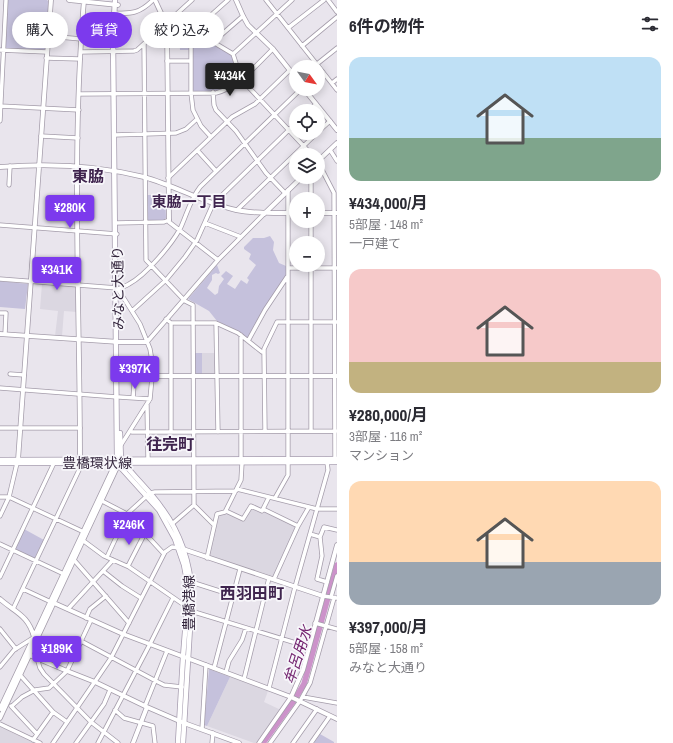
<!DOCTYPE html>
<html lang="ja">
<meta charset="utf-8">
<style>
body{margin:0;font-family:"Archivo Narrow","Noto Sans JP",sans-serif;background:#f7f7f7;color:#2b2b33;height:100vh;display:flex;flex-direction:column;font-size:15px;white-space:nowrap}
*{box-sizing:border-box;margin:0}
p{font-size:13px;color:#7c7c81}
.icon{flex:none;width:22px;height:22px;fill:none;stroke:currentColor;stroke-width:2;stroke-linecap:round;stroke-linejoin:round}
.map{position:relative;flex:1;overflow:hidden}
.sheet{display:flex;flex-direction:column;background:#fff;width:336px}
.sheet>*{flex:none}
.top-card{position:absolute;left:12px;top:12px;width:265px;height:36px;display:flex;gap:8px}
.needle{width:26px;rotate:123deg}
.buttons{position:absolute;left:289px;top:60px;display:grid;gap:8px}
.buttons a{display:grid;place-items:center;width:36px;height:36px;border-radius:50%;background:#fff;box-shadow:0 2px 10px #0003;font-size:20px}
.price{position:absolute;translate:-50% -34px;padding:0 9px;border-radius:4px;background:#7c3aed;color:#fff;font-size:13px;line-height:26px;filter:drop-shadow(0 1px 2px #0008)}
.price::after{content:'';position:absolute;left:50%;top:24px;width:12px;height:9px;margin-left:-6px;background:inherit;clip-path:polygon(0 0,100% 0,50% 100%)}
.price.current{background:#222;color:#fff}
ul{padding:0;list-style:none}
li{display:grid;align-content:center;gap:8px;height:212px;padding:0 12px}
li span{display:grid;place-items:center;height:124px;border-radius:12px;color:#555}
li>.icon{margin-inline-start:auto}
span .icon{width:72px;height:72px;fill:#fffc;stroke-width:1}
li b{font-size:17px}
h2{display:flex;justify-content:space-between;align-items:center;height:48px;padding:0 12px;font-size:17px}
.chip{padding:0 14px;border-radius:18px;background:#fff;box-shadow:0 2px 10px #0003;font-size:14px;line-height:36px}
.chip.current{background:#7c3aed;color:#fff}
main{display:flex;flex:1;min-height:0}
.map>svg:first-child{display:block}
.built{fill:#dbd7e1}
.green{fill:#c5c1dc}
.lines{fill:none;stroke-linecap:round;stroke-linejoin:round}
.river{stroke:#cc93ca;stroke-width:5.5}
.minor-casing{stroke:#a49caa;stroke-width:5}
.tertiary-casing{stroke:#a49caa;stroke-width:5.5}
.secondary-casing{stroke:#a69caf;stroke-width:6}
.minor{stroke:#fff;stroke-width:3.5}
.tertiary{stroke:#fff;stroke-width:4}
.secondary{stroke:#fff;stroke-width:4.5}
.labels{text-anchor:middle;stroke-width:3.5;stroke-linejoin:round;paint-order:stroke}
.street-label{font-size:14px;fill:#34263d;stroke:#f7f6fa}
.neighbourhood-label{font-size:15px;font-weight:bold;fill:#3f244e;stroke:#f7f6fa}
.water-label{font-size:15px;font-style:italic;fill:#742570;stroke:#f7f6fa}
.quarter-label{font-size:16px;font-weight:bold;fill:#3f244e;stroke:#f7f6fa}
</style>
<main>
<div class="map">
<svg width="337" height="743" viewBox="0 0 337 743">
<rect width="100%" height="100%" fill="#e9e5ed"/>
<path class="built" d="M42,284L76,287L77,288V312L64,311L62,336H55L58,311L40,309Z
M202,353H216V375L202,376Z
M251,507L263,511L297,527L274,577L210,556L209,554L217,515L228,513L244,520Z
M230,677L268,691L264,702L281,710L258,743H254L207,726Z
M0,727H1L34,743H0Z"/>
<path class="green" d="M7,0H47L49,2L45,49L44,50L7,49L5,47Z
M179,29L190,34V50H180Z
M195,36L210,42L232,54L240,77C224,93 215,91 194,91L193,90V37Z
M147,195H165L166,218L164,220L147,221Z
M270,236L274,242L273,250L279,263L286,266V275L247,338L239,332L217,321L209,311L188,299L217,265L220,273L218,274L216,273L212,275V280L207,288L215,295L218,293L219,286L224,279L221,276L226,271L233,276L227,284L235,289L241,280L247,284L249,280L247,278L256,265L249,259L251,254L244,249V247L253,238H264Z
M0,281L28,284L25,309L0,307Z
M195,353H202V376L195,375Z
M24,529L44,540L34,559L15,550Z
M209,669L230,677L207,726L204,725Z
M320,734L334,742V743H314Z"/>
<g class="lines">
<path class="river" d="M263,743L293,702L304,684L337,565"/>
<defs>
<path id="minor" d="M266,0L337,90
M328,0L337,12
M114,13C132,14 140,13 153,0
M166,23L213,42L233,54L241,79L312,155
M288,28L324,0
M48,36L81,39
M213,42L243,16
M144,44L146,260L185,301L193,305L194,505L172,524
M302,46L337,17
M0,50L47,52
M81,52L134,51L137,50L192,0
M233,54L292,0
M46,58L80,59
M167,61H191
M317,64L337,48
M318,76L323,72
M332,83L337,79
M213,92L214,105L216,110L236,131L266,173L285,193
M79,94L216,93C238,88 257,64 273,49
M0,106L79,110
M309,111L316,104
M0,121L6,0
M318,132L330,121
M114,135L176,133L186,129L197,119
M41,136L78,138
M211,137L201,126L193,110L191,93V33L228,0
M197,150L216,171
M330,150L337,161
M318,162L334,193L335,459
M168,178L232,117L255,104L290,70
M9,185L10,166
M311,199V177
M237,210L317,133
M311,221V243
M115,223L164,222L169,220V222L218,260
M205,223L241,237
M0,225L117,234
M311,265V431
M288,268H337
M0,279L117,288
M132,311L166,280L185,257L197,240L213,204L296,123
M0,313H6L5,334
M166,319L171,323H216L238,333L262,352H264L265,431
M171,323V432
M216,323L218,432
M241,335V459
M248,341L265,310L287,277
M147,342L218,260L264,214
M264,352V349L277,322H337
M10,374L24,375
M0,388L117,397
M119,397L150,399
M133,398L135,372
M147,405L148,459
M0,428H80
M130,431L132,432L336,431
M121,445L150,399L153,367L150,349L140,324L118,289C122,287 126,286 129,284C146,275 171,245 180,229C187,214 190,200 200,187L301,89
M237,489L317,509H337
M0,497H9L86,533
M275,498L288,475V190
M102,501L127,514L164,554
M194,505L214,525
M263,509L298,526
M226,511L243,519L251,506L262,511L269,497
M0,516L9,497L17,463
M310,534L320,537L322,556L317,579L327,582
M320,537L324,527L337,530
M81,539L104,556L129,567L187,607
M0,544L66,575
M107,557L127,514L150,493L155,492L236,491
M207,558L217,514L225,512L241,480L242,463
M74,560L129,623
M128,566L145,533
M103,571L122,586L141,598
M0,577L54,463
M274,579L298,526L309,507
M191,582L232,595
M23,589L51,602
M323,596L337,598
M331,597L337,576
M13,609L80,468L81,463
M68,609L113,560
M191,611L309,647
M86,618L90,609L106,596
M315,623L337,629
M0,629L16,649
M81,641L156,681L164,685L182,687
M37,658L40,668L44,674L91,722L118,743
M0,667L14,650L33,638
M214,668L240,569
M226,672L229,661L242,640L246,628
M20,675L53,712L67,722
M244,679L269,578
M269,688L295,587L328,470L327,462
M303,697L337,703
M11,706L37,734
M12,706L22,697L35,690L49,688L67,671L91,620
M145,706L167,651
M115,710L124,718L153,726L155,743
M0,724L40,743
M202,729L206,665
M33,740L53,712
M53,743L111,658L165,552L172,547L179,548
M76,743L104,704L110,690
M98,743L150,644L173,598
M212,743L213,733
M259,743L291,697
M270,743L300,701L310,683L334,598
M293,743L317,709
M311,743L330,716"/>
<path id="tertiary" d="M69,0L118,5
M155,0L167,26L169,220
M236,0L243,16L248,25L273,49L296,78
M304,89L337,130
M318,161L337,143
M0,167C48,163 97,165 144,177C176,186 204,203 236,210C256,214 276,213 296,213
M318,213H337
M264,214L302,177
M0,334L119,342H147
M153,376H337
M18,460L51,0
M80,460C80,307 71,153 84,0
M183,549L323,596
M0,599C16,613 28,615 34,637
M51,602L54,603L123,634L291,697L337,719
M27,654L67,671L95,682L147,707L184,723L239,743
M291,697L303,670L337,545
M0,709L116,462
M0,718L119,463
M133,743L147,707"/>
<path id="secondary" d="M115,0L113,36L117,460L122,469L159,510L175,539L184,565L187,581V607L183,657L178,743
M120,433L121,460
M0,460L337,459
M123,462C135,478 150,491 161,507C180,532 190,563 192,594L183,743
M0,463L337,462"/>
</defs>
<use href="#minor" class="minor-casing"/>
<use href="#tertiary" class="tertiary-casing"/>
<use href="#secondary" class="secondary-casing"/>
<use href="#minor" class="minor"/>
<use href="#tertiary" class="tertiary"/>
<use href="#secondary" class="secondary"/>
</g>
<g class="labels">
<g class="street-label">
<text transform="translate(118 288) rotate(-91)" y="5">みなと大通り</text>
<text x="97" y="468">豊橋環状線</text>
<text transform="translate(189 603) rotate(-90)" y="5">豊橋港線</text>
</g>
<g class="neighbourhood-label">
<text x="189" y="207">東脇一丁目</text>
</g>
<g class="water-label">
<text transform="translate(298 655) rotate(-72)" y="5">牟呂用水</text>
</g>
<g class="quarter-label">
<text x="88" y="182">東脇</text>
<text x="170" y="450">往完町</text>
<text x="252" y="599">西羽田町</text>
</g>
</g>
</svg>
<div class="buttons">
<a><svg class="needle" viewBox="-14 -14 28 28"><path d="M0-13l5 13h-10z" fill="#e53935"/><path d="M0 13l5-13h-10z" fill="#7c7c81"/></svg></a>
<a><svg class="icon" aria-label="locate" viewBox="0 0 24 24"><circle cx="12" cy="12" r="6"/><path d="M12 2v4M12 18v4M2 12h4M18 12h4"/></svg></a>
<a><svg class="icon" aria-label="layers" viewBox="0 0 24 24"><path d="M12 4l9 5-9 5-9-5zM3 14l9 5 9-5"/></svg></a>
<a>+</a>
<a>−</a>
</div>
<b class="price current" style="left:230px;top:97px">¥434K</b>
<b class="price" style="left:70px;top:229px">¥280K</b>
<b class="price" style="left:57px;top:291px">¥341K</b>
<b class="price" style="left:135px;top:390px">¥397K</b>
<b class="price" style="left:129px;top:546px">¥246K</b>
<b class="price" style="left:57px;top:670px">¥189K</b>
<div class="top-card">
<a class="chip">購入</a>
<a class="chip current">賃貸</a>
<a class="chip">絞り込み</a>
</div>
</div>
<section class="sheet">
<h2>6件の物件<svg class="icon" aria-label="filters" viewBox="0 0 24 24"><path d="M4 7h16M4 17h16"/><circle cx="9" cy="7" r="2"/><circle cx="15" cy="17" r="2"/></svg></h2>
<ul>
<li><span style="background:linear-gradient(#bfe0f5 65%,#7fa58c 0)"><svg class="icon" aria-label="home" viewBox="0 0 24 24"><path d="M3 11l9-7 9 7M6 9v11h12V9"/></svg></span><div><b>¥434,000/月</b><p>5部屋 · 148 m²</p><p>一戸建て</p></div></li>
<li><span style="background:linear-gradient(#f6c9c9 75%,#c2b280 0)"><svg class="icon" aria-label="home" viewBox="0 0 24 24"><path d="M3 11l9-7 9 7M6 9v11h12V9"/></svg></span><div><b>¥280,000/月</b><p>3部屋 · 116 m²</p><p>マンション</p></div></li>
<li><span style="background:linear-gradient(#ffd9b3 65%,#9aa5b1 0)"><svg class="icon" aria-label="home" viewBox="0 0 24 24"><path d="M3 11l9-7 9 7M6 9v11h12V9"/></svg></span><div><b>¥397,000/月</b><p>5部屋 · 158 m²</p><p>みなと大通り</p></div></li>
</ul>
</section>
</main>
